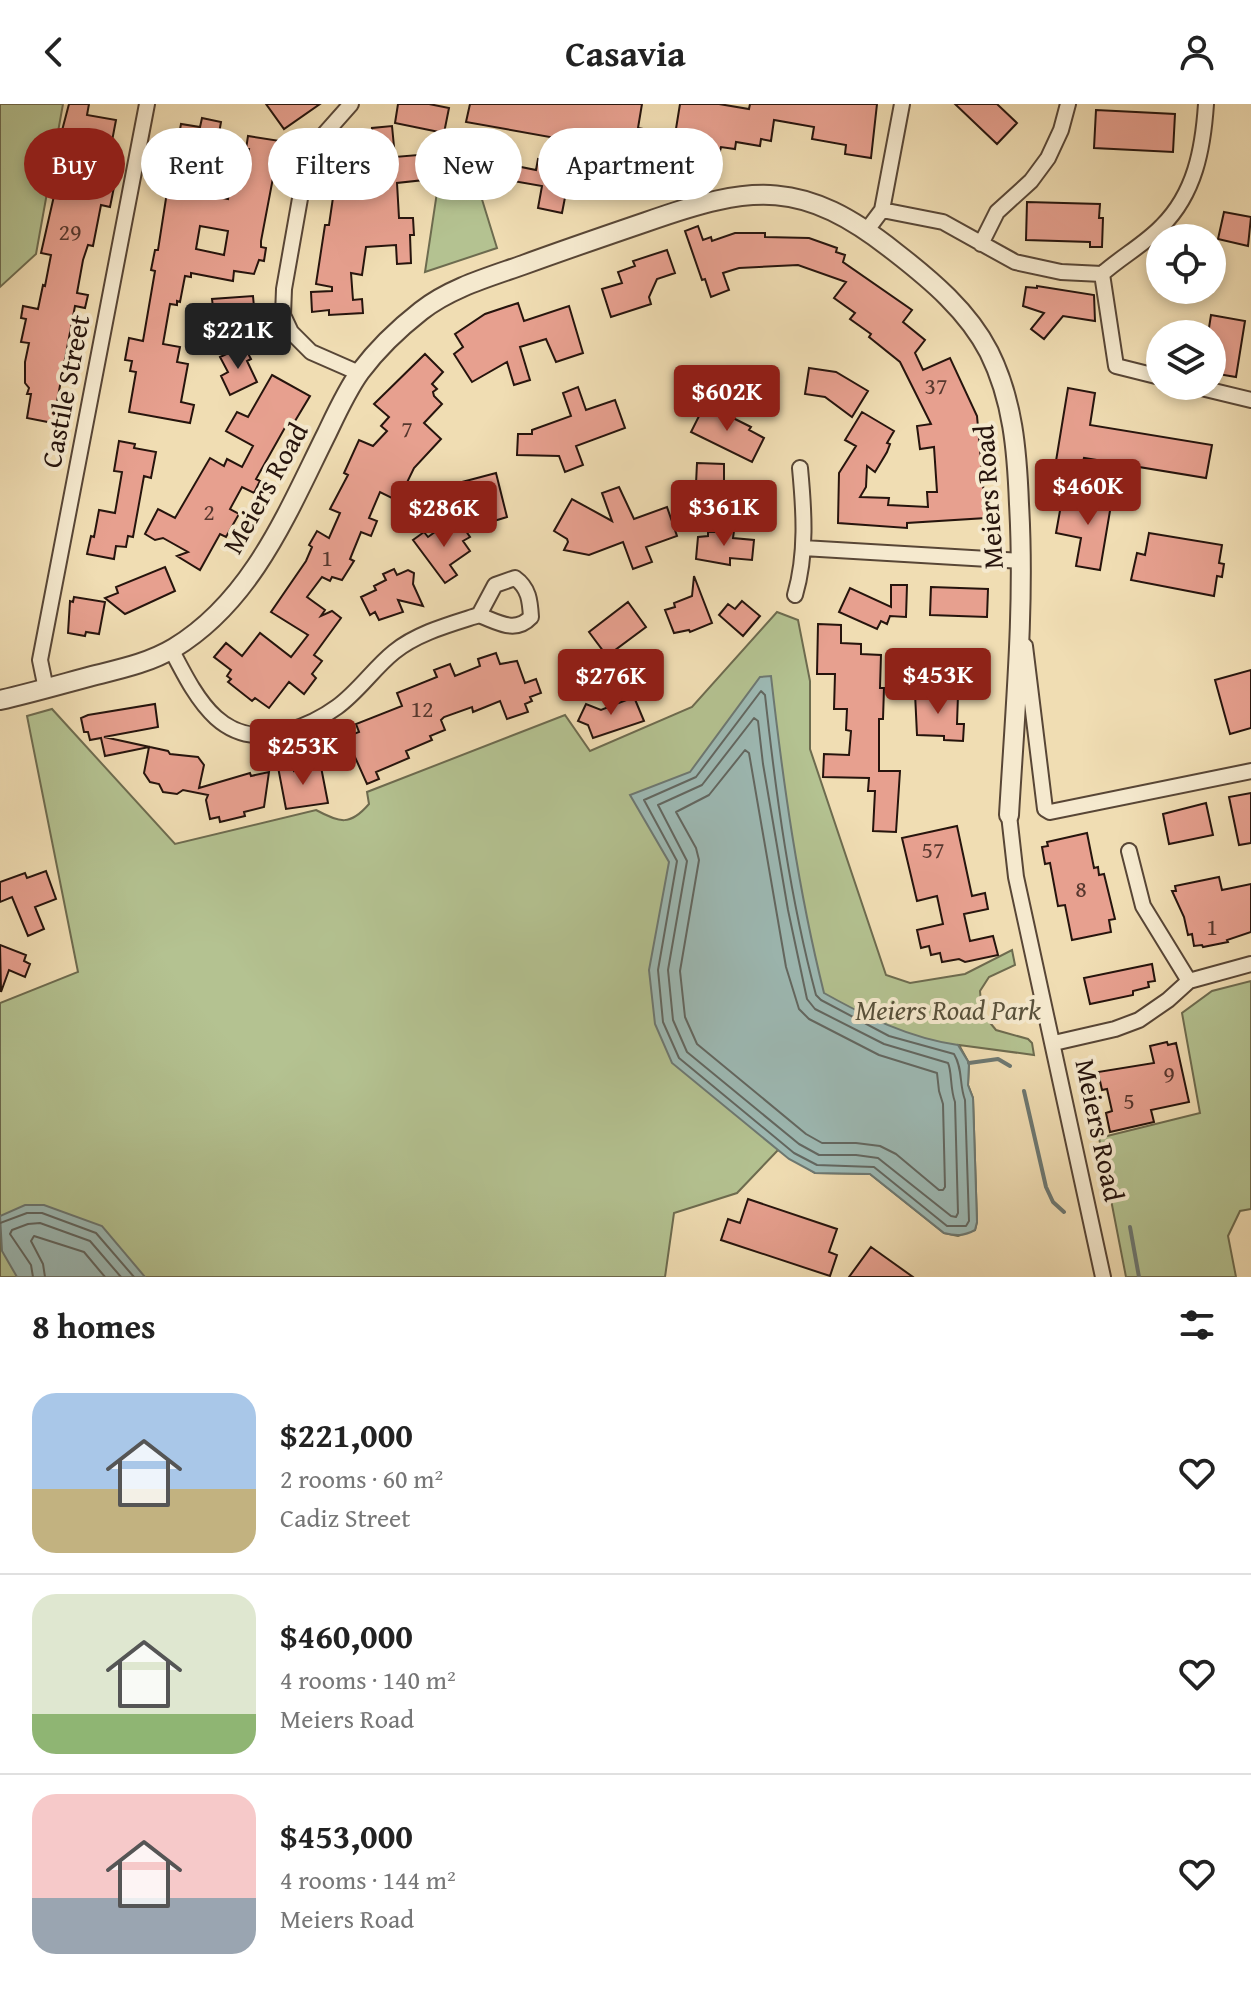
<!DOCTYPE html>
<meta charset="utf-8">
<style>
body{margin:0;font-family:"Gentium Book Plus",serif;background:#f6f6f6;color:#222;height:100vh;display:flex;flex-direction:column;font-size:30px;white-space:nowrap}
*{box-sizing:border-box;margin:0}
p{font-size:26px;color:#767676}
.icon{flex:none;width:44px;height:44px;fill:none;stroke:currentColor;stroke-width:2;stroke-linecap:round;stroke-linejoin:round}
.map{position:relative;height:1173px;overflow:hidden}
.panel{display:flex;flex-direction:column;background:#fff;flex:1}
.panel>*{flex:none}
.top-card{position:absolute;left:24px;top:24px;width:800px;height:72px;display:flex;gap:16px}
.fabs{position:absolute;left:1146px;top:120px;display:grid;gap:16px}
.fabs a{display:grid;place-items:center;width:80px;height:80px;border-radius:50%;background:#fff;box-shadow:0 4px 12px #0003;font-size:40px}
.price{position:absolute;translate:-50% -68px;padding:0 18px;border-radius:8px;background:#8f2418;color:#fff;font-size:26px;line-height:52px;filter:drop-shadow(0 2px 4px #0008)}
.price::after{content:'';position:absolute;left:50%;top:48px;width:24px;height:18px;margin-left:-12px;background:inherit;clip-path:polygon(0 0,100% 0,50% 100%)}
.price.on{background:#222;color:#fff}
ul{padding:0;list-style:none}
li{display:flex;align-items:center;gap:24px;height:200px;padding:0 32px}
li+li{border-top:2px solid #e0e0e0}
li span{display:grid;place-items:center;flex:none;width:224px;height:160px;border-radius:24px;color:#555}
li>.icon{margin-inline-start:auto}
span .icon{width:96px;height:96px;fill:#fffc;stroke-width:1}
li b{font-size:34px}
h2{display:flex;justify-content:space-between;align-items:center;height:96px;padding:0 32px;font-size:34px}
.pill{padding:0 28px;border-radius:36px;background:#fff;box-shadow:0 4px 12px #0003;font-size:28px;line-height:72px}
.pill.on{background:#8f2418;color:#fff}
header{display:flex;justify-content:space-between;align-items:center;height:104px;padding:0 32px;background:#fff;font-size:36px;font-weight:700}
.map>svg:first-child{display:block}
.green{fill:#b4c291;stroke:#6d6b4f;stroke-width:2}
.water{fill:#9dbab5;stroke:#6d7872;stroke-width:2}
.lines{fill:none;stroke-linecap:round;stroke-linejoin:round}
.shore{stroke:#626761;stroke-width:2}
.stream{stroke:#6d7872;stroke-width:4}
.building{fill:#e7a08f;stroke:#26140d;stroke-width:2;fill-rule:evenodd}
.minor-casing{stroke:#584636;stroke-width:18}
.tertiary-casing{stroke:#584636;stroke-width:22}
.minor{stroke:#f5e9ce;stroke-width:14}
.tertiary{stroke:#f5e9ce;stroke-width:18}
.labels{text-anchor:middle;stroke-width:8;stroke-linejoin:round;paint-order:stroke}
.number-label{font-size:24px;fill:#56372e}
.street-label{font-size:28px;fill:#26140d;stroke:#f5e9ce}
.park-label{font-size:28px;font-style:italic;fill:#58513b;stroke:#f5e9ce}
</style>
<header><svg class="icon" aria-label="back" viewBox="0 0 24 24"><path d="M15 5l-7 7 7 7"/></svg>Casavia<svg class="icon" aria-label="person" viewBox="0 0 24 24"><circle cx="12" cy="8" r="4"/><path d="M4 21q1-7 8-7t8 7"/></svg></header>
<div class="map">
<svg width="1251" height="1173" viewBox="0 0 1251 1173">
<rect width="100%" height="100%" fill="#f0ddb3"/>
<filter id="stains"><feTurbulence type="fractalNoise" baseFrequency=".0025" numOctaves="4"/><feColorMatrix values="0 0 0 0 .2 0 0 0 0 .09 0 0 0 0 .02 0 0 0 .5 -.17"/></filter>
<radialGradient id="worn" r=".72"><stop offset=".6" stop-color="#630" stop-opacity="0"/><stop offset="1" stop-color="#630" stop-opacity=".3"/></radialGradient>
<path class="green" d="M0,0H63L36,150L0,183Z
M442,55L472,63L497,144L425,168Z
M777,508L798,516L810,577V645L886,871L910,879L965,870L1012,846L1015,861L989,873L980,887L982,909L996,926L1028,935L1032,939L1034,951L959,941L969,959L968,981L973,994L977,1118L975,1126L958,1132L944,1129L870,1070L815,1069L778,1046L737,1089L674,1109L665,1173H0V899L78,868L27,612L52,605L175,740L316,706C340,719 350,722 369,700L367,688L565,611L590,647L692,603Z
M1251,877V1105L1240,1107L1228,1132L1236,1173H1126L1099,1034L1200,1009L1182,909L1212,887Z"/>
<path class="water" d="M771,572C783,678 798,785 824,889C867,913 909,934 958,941L969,959L968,981L973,994L977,1118L975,1126C964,1132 956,1132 944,1129L870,1070L815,1069L789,1055L672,959L655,920L649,866L669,758L630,691L690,668L760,573Z
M25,1101H44L102,1122L145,1173H17L2,1147L0,1112Z"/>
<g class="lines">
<path class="shore" d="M761,587L765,591C776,691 790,794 816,891L821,896L889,932L954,950C963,965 959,980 965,996L969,1117L966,1122H947L874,1063L817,1061L794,1049L679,954L663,918L658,866L677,757L644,696L696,673Z
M754,614L758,617L763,660L788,806L807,895L815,905L884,940L948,959C952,967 950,985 955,998L958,1109L956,1113L951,1112L878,1054L856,1051H819L799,1040L687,948L673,916L668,866L687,757L658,701L702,681Z
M745,646L749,649L786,863L799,905L809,915L879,951L937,969L939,987L943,1000L945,1083L943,1086H939L896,1050L880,1042L856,1039H822L806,1030L697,940L685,913L680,867L699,756L696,744L676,708L709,691Z
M0,1119L27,1109H42L96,1129L134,1173
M33,1173L31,1161L10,1130L12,1126L28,1120L40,1119L90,1137L121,1173
M45,1173L43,1160L31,1137L34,1132L84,1148L105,1173"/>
<path class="stream" d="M969,959L998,955L1010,962
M1024,987L1046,1083L1053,1098L1064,1108
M1130,1123L1139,1173"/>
</g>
<path class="building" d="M69,0H89L87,11L116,16L112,37H108L101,72V81L114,83L110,103L101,101L93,142L88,141L83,156L77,189L88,191L85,204L75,202L53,319L27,314L31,290H27L29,284L25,279V258L29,239L21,238L26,215L21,214L23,202L38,205L43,181L45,182L51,151L41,149L66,39L59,38Z
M266,0H320L284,25Z
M398,0H429L449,4L444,29L395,19Z
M470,0H642L638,24L675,31L680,0H719L749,5L750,0H877L871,54L845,50L846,41L812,35L814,23L774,16L771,37L761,35L760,42L736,38L735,45L721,43L715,68L660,58L658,69L599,57L594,83L568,78L562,109L538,104L542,82L513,77L516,62L536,66L538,55L546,57L550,33L466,18Z
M955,0H997L1017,19L997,40Z
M1096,6L1175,10L1173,48L1094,44Z
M202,14L221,18L214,58L203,56L197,89L228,95L231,77L243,79L249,45H246L248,32L280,37L261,137V143L266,144L264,157L259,156L254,170L234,167L233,177L191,169V173L185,172L180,198L177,197V201L170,200L163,240L180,243L177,258L188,260L181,298L194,301L190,319L129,308L136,268L130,267L132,257L125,256L129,234L143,237L155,167L151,166L155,146H158L167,88L160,87L164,62L173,64L181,20L200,23ZM200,122L228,127L224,151L196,145Z
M392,22L395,53L430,50L433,75L397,79L399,114H413L414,131H410L411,159L397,160L396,141L366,143L362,171L351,169L353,196L362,195L363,209L329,211V206L312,208L311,188L332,187V183L316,180L325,121H329L336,73L341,74L353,48L375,57L372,24Z
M1027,98L1100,100L1099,114H1103L1102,143H1090V138L1026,136Z
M1224,108L1251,113L1248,142L1218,135Z
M698,122L703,136L711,133L712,137L735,129H765V133L809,134L837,144L836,148L845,151L843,158L912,206L903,218L925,236L915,249L923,266L950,254L977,312L986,414L907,419V424L838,419L839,369L856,342L845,336L862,308L894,327L887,339L890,340L887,348L875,368L867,362L866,383L860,393L889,394L888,401L928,403L927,388H937L934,343L920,345L917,322L931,320L900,258L869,233L871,230L850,215L855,209L834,194L846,178L798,161L739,164L723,169L729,186L711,193L705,175L702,176L685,127Z
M667,146L675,169L657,175L649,193L651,200L611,213L602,185L622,179L618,168L635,162L633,157Z
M1037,182L1094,191L1095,217L1063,212L1044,235L1031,225L1044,209L1023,202L1026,183L1037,184Z
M253,192L256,225L216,228L212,195Z
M518,199L524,217L569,202L583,249L556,258L546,235L520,243L530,276L514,281L507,258L472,278L454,250L463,243L455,230L485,210Z
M1211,211L1245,217L1236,273L1212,269V230H1208Z
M244,242L251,255L247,257L257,278L230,291L221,272L228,268L220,253Z
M425,250L443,268L432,280L437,285L433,288L434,292L442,300L424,319L441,335L414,364L398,397L380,388L369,414L377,417L371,432L361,428L350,455L354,457L342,476L332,473L330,477L322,473L307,493L325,506L321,512L332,507L341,514L314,551L322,557L312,570L316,574L304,590L289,578L269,604L255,594L252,597L228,578L231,575L227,572L231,566L214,553L226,539L242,552L260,529L291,553L308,531L271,508L306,457L312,443L309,441L317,427L329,434L340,409L330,405L348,371L344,369L359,336L373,342L387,327L381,322L389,313L374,300Z
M809,264L836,268L868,287L852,313L825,293L805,290Z
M272,271L310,292L292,322L287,320L256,375L260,377L254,389L242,383L230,405L239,410L226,433L220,430L200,466L177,452L188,448L163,434L155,436L145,430L158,405L175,414L210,354L224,362L227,355L242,363L253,342L226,327L237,308L248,313Z
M578,283L586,306L615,296L625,324L576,342L583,361L565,368L559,352L517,351L518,330H532V326L571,312L563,289Z
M1068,284L1095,289L1090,321L1212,341L1206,374L1084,354L1082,361L1056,357Z
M705,300L751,323L749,326L764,334L752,358L691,328Z
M119,337L135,340L134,344L156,348L151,374L144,372L133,433L128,432L126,443L116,442L114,455L87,450L91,432L94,433L99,406L115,409L122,368L114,367Z
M697,359L724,360V380L736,381V395H727L726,402L695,401Z
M496,369L507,413L494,417L490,405L471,410L462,378Z
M619,383L634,415L667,403L677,432L646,443L652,458L633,465L623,438L589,451L564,446L568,438L567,435L554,427L572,395L612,417L602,389Z
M1089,385L1113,389L1100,466L1076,462L1081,434L1056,429L1061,401L1085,406Z
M459,417L470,433L463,437L470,447L450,461L457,471L445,479L413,436L424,428L428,433L442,423L445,427Z
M716,425L734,427L733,434L754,436L752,456L730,454V461L696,455L698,433L708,432V428H716Z
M1149,429L1222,441L1219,459L1224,460L1222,473L1217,472L1214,492L1131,476L1137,449L1145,451Z
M165,463L175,487L125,510L105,494L118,489L116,483Z
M394,465L397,471L408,466L414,469L413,480L423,502L398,496L403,508L379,516L375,508L370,511L361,493L376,486L374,482L386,476L383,470Z
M694,472L712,519L690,528L689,526L674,529L665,506L675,503L674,499L692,492Z
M891,481H907L906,513L890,512L887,520L881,517L877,525L839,508L850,484L891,503Z
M931,483L988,485L987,513L930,511Z
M74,493L105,498L99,530L86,528L85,532L68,529L70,497L73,498Z
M742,497L760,512L743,532L719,511L728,500L735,505Z
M628,498L646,523L607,552L589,528Z
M818,520L841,521V539L861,540V550L881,551L880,584H884L883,615H879V667H900L896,728L873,727L875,687H868L869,674L823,673L824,650L849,651L851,627L846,626L847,605H834L835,570H817Z
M496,549L500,560L517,557L525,579L536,575L541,589L530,593L532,597L525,600L528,608L507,615L500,597L473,608L472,603L444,613L441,616L445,626L430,632L432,636L406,647L409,654L376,668L379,675L367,680L346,633L359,628L356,620L402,602L397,589L437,573L434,566L450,560L455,572L480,562L478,555Z
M1251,566V624L1230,630L1215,576Z
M915,589L958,591L957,620H964L963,637L944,636V632L917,631Z
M634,593L644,617L593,634L588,621L578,617L586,600L601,606Z
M155,600L158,623L104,633L168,647L170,650L198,653L204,661L199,684L250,669L251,672L269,668L264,703L244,708L245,712L220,718L219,713L210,715L206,696L208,691L183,686L177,690L163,688L159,680L150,678L144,669L149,643L105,652L101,634L90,636L88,628H84L81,614L88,611Z
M293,661L294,667L321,663L328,699L286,705L278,663Z
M1251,689V739L1239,741L1229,693Z
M1206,699L1213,731L1169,740L1163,710Z
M957,722L972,792L985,789L988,805L964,810L970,837L993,832L998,851L965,858L959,855L942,858L940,849L931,851L929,842L921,844L917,826L943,820L937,792L917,797L902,734Z
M1087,729L1094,764L1098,763L1099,771L1104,770L1115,815L1109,816L1111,828L1072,836L1065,801L1058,802L1050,759L1045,760L1042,743L1048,742L1047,738Z
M46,767L56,795L35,803L44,825L28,832L12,793L0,798V778L25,769L27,774Z
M1219,773L1222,786L1251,780V828L1227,836L1228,838L1203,843L1202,841L1194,842L1192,830L1188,831L1184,813L1172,787H1176L1175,782Z
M0,841L26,851L24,857L30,860L25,873L9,866L1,888Z
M1152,860L1155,877L1148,878L1149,883L1133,887V891L1090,900L1084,874Z
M1167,938L1168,941L1176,939L1189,998L1151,1006L1154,1018L1110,1028L1106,1009L1112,1007L1107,985L1102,986L1098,968L1154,959L1150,942Z
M748,1095L837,1125L829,1148L837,1151L830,1172L721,1136L728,1115L740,1119Z
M871,1143L913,1173H849Z"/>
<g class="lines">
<defs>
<path id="minor" d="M351,0L320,35L307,55L284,185L283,211L291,228L311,248L359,269
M882,106L943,118L1015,158L1061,168L1102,170
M867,126L882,106L902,0
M981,140L997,108L1031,77L1048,54L1061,26L1068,0
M1102,170C1121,153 1145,140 1162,122C1195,89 1203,45 1206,0
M1102,170L1116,262L1160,273
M1193,282L1251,296
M803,444L1022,457
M795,491C807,450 804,406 800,364
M1025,542L1045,705L1050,708L1251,667
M171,545C197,595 222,647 288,627C305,622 322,614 337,603C358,588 374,564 394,548C417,529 451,520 479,511C498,518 515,530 531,513C530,497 529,484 515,474L495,481L479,511
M46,585L40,556L147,0
M1009,711L1016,773L1103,1173
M1129,747L1143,802L1189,877
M1054,939L1115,925L1139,916L1168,896L1189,877L1251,860"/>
<path id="tertiary" d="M0,596C31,589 62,580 92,572C120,565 149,559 174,544C253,496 288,407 327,329C337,308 347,286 360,268C378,244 398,225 421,207C450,184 489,173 523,161C564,146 605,132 646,118C753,80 803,75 895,148C931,176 968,207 989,248C1013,296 1017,347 1019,400C1025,503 1015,607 1009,711"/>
</defs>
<use href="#minor" class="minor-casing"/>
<use href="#tertiary" class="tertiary-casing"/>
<use href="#minor" class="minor"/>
<use href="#tertiary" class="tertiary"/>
</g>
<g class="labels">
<g class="number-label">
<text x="70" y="136">29</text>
<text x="936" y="290">37</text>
<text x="407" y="333">7</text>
<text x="209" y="416">2</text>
<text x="327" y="462">1</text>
<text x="422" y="613">12</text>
<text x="933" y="754">57</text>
<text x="1081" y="793">8</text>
<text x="1212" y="831">1</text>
<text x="1169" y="978">9</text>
<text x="1129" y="1005">5</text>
</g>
<g class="street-label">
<text transform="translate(65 287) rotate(-79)" y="10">Castile Street</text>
<text transform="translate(265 384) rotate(-61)" y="10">Meiers Road</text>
<text transform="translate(988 393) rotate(-94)" y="10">Meiers Road</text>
<text transform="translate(1100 1026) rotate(78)" y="10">Meiers Road</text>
</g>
<g class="park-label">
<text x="948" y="916">Meiers Road Park</text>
</g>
</g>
<rect width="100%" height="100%" filter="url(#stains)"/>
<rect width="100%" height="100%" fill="url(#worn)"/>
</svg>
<div class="fabs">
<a><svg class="icon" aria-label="locate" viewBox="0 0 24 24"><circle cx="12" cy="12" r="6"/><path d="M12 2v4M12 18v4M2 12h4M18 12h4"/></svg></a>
<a><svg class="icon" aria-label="layers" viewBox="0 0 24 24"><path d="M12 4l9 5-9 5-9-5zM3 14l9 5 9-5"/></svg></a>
</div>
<b class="price on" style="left:238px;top:267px">$221K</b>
<b class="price" style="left:727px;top:329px">$602K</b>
<b class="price" style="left:1088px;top:423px">$460K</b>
<b class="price" style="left:724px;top:444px">$361K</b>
<b class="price" style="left:444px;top:445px">$286K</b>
<b class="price" style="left:938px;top:612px">$453K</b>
<b class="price" style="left:611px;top:613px">$276K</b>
<b class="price" style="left:303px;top:683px">$253K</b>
<div class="top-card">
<a class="pill on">Buy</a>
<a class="pill">Rent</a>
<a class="pill">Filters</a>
<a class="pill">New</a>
<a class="pill">Apartment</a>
</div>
</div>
<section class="panel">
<h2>8 homes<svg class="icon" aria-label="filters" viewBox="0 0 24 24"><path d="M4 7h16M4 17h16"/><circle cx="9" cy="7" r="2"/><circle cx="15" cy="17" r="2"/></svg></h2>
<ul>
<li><span style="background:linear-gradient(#a9c7e8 60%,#c2b280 0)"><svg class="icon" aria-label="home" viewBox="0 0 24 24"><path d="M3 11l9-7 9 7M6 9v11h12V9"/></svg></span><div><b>$221,000</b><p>2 rooms · 60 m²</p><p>Cadiz Street</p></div><svg class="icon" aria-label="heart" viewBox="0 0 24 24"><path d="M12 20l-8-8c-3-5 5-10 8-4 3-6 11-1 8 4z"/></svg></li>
<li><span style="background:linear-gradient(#dfe7d0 75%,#8fb573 0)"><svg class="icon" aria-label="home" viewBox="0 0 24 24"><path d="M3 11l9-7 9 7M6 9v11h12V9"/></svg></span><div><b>$460,000</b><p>4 rooms · 140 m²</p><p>Meiers Road</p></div><svg class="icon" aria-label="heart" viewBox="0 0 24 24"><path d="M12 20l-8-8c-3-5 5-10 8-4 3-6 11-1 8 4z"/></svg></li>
<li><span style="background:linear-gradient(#f6c9c9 65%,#9aa5b1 0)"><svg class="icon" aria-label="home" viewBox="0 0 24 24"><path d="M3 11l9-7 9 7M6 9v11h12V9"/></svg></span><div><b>$453,000</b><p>4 rooms · 144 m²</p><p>Meiers Road</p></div><svg class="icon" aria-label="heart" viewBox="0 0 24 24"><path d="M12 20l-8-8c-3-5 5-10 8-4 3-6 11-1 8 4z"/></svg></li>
</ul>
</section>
